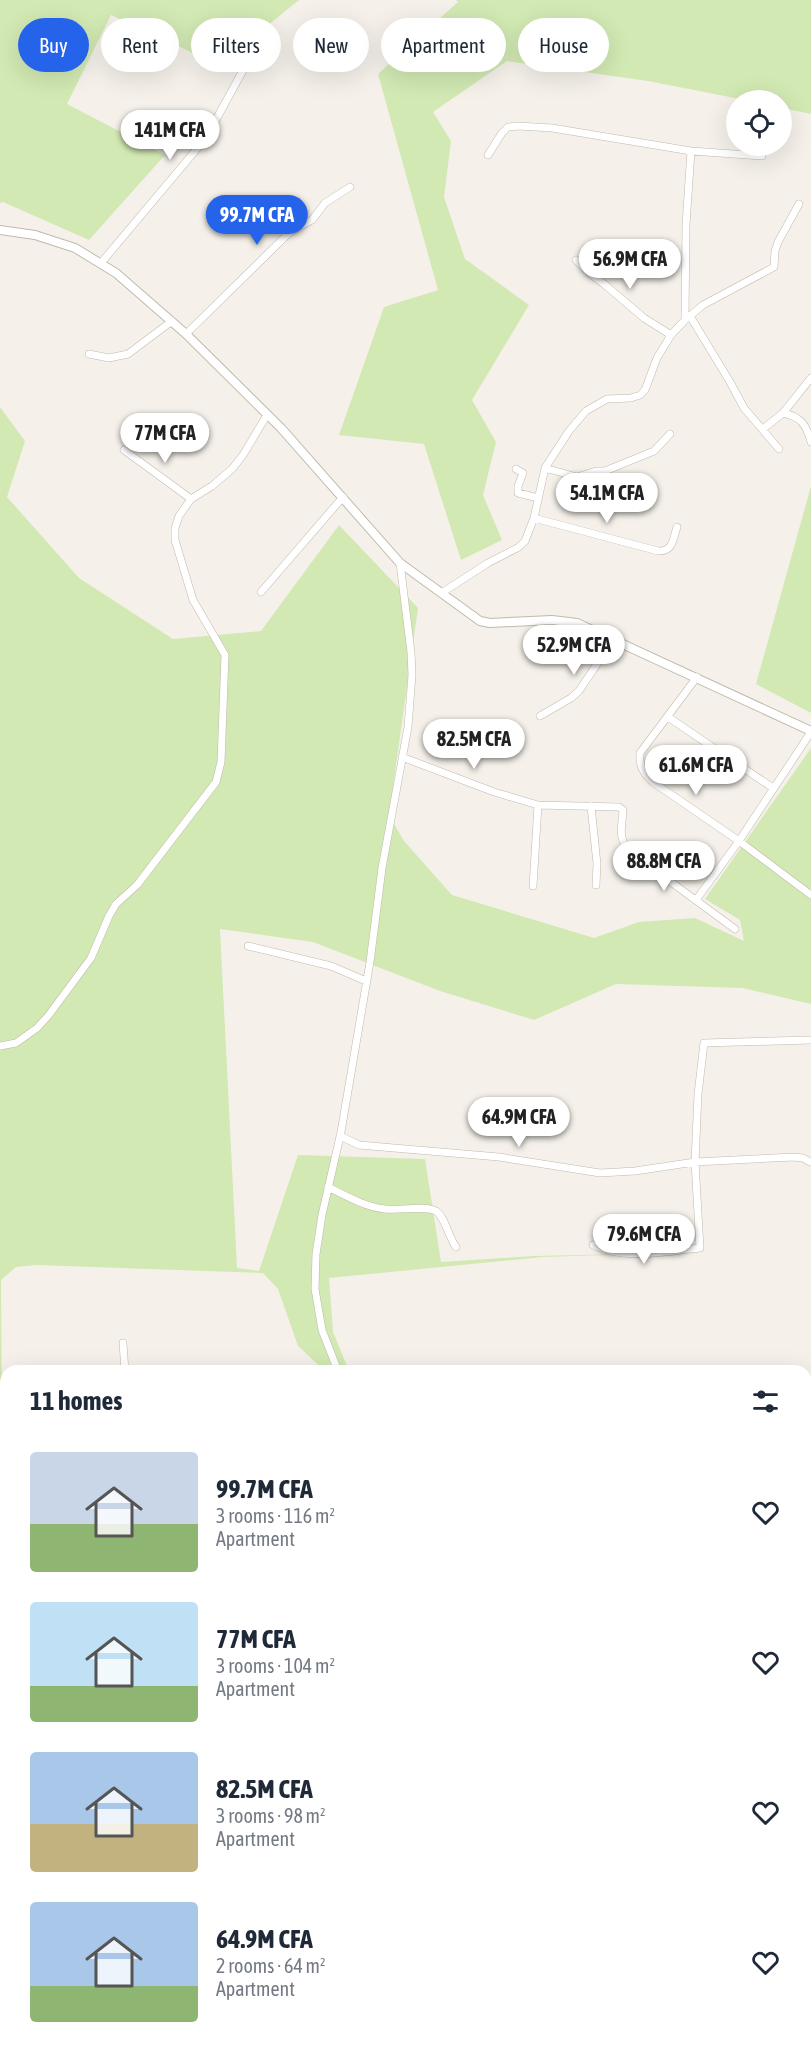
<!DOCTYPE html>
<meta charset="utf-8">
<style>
body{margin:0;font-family:"Asap Condensed",sans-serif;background:#f6f6f7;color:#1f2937;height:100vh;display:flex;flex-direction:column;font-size:22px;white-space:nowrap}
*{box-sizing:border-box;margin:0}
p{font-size:20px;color:#747a83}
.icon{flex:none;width:33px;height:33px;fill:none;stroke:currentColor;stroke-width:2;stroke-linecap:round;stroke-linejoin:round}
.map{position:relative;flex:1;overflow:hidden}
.sheet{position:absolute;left:0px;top:1365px;width:812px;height:686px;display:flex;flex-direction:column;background:#fff;border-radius:18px 18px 0 0;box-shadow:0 6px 24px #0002}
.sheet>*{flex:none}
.guide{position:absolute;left:18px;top:18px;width:776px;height:54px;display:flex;gap:12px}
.tools{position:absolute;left:726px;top:90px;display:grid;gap:12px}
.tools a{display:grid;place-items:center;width:66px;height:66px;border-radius:50%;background:#fff;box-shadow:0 6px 24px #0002;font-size:30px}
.price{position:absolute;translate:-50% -51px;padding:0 14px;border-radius:21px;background:#fff;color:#222;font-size:20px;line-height:39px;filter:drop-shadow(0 2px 3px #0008)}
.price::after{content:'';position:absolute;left:50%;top:36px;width:18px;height:14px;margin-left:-9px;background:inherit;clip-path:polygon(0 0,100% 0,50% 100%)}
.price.on{background:#2563eb;color:#fff}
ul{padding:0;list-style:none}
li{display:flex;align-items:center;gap:18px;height:150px;padding:0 30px}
li span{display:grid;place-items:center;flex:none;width:168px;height:120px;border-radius:6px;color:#555}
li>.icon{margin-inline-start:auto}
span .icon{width:72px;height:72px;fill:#fffc;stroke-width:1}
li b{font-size:26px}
h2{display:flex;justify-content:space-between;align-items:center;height:72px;padding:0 30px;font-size:26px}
.pill{padding:0 21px;border-radius:27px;background:#fff;box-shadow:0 6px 24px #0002;font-size:21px;line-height:54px}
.pill.on{background:#2563eb;color:#fff}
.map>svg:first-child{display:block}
.green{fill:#d2e9b3}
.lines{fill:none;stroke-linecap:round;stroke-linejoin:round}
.minor-casing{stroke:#c1b9ac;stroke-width:8}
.tertiary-casing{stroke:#c1b9ac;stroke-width:10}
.minor{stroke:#fff;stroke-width:7}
.tertiary{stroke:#fff;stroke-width:8}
</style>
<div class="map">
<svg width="811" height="2050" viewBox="0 0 811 2050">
<rect width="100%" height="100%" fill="#f5f1ea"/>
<path class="green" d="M0,0H299L219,65L111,15L67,104L165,155L89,240L3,202L0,203Z
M456,0H811V114L782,108V100H745L648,81L507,61L433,112L451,141L444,197L465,259L529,305L472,400L496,442L483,495L502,540L461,560L424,444L339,435L384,307L438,290L378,74L458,2Z
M0,407L25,441L7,497L79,578L173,639L261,631L339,525L418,608L389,815L404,841L452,895L594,938L639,922L695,918L744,941L740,920L705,899L811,748V1004L743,988L616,984L534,1020L440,991L313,942L220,929L237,1268L259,1271L298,1155L425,1159L441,1262L534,1256L672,1253L543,1257L329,1278L333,1332L349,1371H325L298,1346L278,1289L263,1273L36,1265L16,1267L1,1280L2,1418L0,1423Z
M811,486V713L756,684Z
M806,1662L811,1663V1857L806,1854Z
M251,2044L317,2045L318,2050H244Z"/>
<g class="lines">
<defs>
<path id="minor" d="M488,155L502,133L508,127L518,126L552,128L691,151L762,156
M576,260L588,272L604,284L644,318L671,335
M101,263L206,138L247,63
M690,316L730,382L744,408L779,449
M685,320L686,225L691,151
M186,334L290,232L312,220L325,203L350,187
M89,354L109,358L128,354L172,321
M783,413C801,417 806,424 811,442
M763,429L783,413L811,378
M124,450L191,499
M545,468L577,477L596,471H605L654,451L670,434
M516,469L523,473L518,486V493L538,498
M534,518L658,551C673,552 673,539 677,527
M261,592L343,497
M443,592L488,563L519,547L525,541L534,518L545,468L569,431L586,411L607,399L631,398L640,395L645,390L657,358L671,335L685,320L703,305L774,267L775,251L778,242L799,204
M697,677L640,753C639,766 643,773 653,782L739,841L811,895
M540,716L571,698L579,691L613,640
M668,717L773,788
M402,757L494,792L538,805L619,807L623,810C622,828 617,837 630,852L735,929
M591,806L597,864L596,885
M533,886L538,805
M696,900L739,841L811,732
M248,946L331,966L366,981
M0,1046L16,1043L37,1028L48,1016L91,958L109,916L116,904L137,885L216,782L221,762L225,655L193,600L175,540V528L179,516L191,499L212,486L232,469L243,455L267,415
M340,1136L359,1145L499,1157L600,1173L635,1171L695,1162L794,1157L803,1158L810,1162
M328,1187C346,1196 365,1207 385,1209C397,1211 426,1205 436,1211C445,1217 449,1238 456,1247
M593,1245C626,1261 665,1251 700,1248L695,1162L698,1094L704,1043L811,1040
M123,1343L125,1371
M338,1371L322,1330L315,1289L316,1254L322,1215L341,1132L370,962L382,868L408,727L412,675L411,652L400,563
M806,1668L811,1669
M553,2044L568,2050
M650,2050L651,2044"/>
<path id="tertiary" d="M0,230L35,235L75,248L116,273L186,334L281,428L400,563L480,621L490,623L552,620L577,623L811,731"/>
</defs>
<use href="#minor" class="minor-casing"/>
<use href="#tertiary" class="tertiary-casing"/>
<use href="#minor" class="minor"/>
<use href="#tertiary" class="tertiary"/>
</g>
</svg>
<div class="tools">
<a><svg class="icon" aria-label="locate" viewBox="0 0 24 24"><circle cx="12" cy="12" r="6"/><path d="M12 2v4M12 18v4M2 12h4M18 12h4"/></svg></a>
</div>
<b class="price" style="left:170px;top:161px">141M CFA</b>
<b class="price on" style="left:257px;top:246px">99.7M CFA</b>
<b class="price" style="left:630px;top:290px">56.9M CFA</b>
<b class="price" style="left:165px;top:464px">77M CFA</b>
<b class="price" style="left:607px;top:524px">54.1M CFA</b>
<b class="price" style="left:574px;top:676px">52.9M CFA</b>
<b class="price" style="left:474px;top:770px">82.5M CFA</b>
<b class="price" style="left:696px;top:796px">61.6M CFA</b>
<b class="price" style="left:664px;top:892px">88.8M CFA</b>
<b class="price" style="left:519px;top:1148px">64.9M CFA</b>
<b class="price" style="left:644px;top:1265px">79.6M CFA</b>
<div class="guide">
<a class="pill on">Buy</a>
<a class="pill">Rent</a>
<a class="pill">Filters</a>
<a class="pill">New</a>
<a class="pill">Apartment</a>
<a class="pill">House</a>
</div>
<section class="sheet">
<h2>11 homes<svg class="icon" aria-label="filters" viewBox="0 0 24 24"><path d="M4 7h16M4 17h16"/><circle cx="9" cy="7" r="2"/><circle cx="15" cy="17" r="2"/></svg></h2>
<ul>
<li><span style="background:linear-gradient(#c9d6e8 60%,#8fb573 0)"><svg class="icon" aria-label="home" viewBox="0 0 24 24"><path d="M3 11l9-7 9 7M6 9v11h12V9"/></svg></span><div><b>99.7M CFA</b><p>3 rooms · 116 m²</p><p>Apartment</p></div><svg class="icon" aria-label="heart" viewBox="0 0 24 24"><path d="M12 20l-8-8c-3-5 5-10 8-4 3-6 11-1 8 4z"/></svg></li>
<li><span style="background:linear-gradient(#bfe0f5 70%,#8fb573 0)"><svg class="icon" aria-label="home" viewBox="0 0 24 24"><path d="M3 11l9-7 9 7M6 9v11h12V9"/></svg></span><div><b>77M CFA</b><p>3 rooms · 104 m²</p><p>Apartment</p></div><svg class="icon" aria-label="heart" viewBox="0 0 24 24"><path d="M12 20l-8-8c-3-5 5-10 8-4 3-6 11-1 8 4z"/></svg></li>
<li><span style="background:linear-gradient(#a9c7e8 60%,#c2b280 0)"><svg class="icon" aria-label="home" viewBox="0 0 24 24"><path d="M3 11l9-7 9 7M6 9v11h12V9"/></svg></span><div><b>82.5M CFA</b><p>3 rooms · 98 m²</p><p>Apartment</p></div><svg class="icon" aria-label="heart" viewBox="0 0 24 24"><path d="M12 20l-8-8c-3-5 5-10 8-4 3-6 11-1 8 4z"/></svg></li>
<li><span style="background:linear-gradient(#a9c7e8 70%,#8fb573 0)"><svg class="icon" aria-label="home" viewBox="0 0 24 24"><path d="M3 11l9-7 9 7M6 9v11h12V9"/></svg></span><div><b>64.9M CFA</b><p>2 rooms · 64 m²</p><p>Apartment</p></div><svg class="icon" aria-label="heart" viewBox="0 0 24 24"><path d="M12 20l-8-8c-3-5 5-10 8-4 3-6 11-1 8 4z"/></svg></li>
</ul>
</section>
</div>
